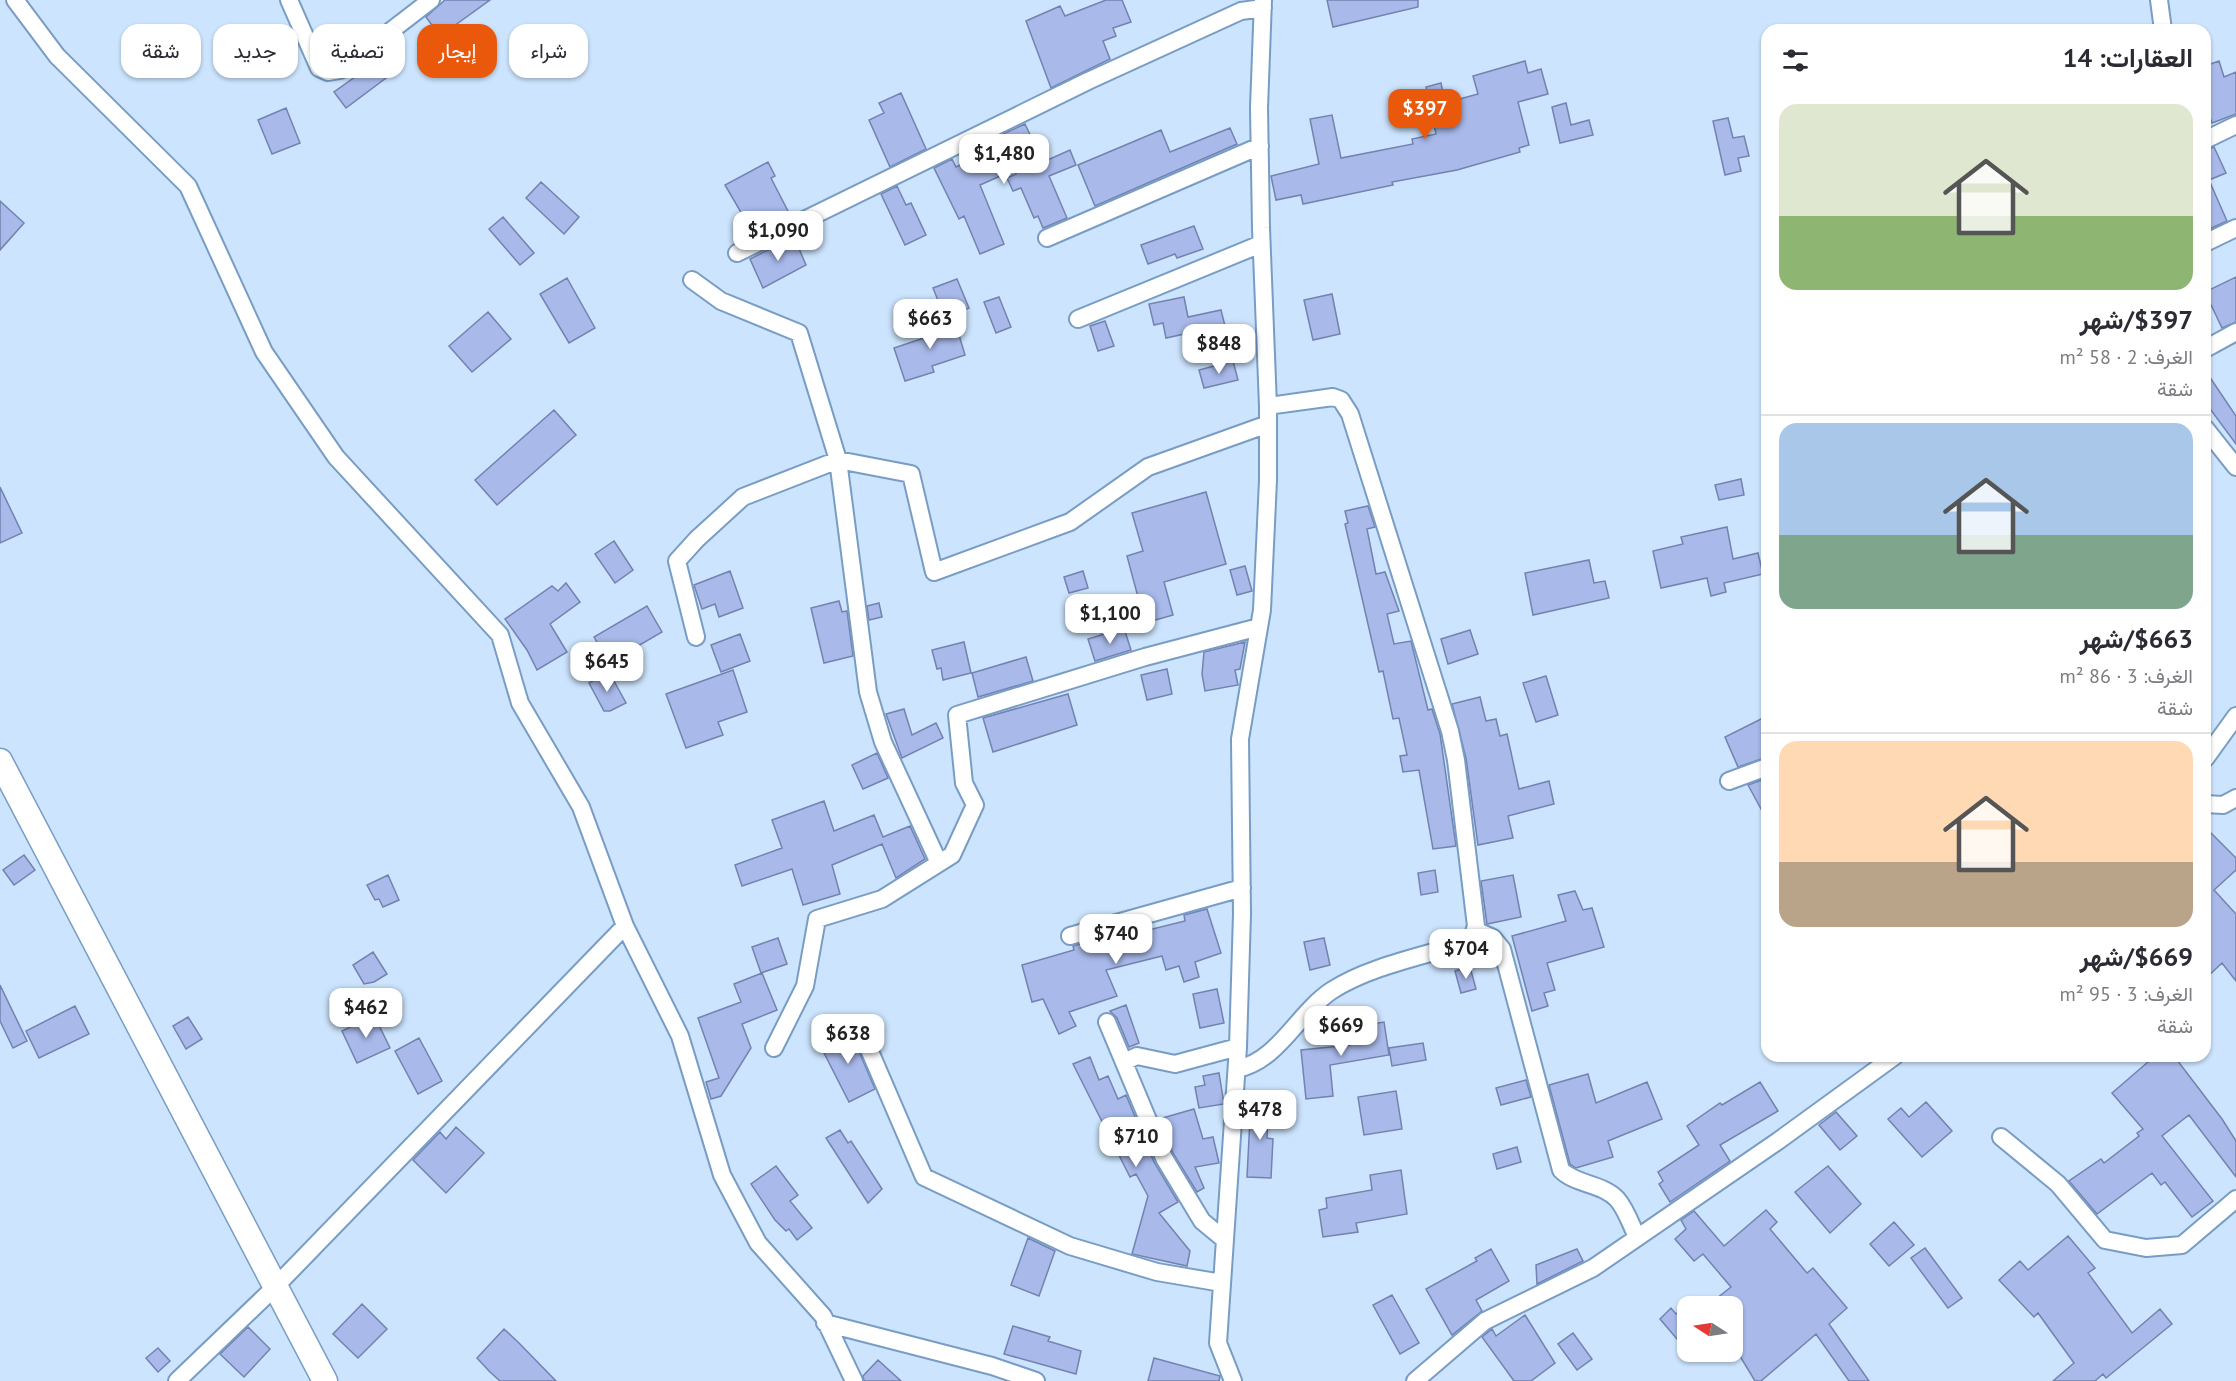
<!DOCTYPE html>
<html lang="ar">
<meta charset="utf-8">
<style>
body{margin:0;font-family:"PT Sans",Vazirmatn,sans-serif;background:#f2f2f3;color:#2b2b33;direction:rtl;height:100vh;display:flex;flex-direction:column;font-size:22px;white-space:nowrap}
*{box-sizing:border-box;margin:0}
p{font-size:20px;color:#7c7c81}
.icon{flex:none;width:33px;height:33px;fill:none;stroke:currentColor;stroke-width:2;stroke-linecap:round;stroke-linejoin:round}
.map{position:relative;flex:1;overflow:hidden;direction:ltr}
.details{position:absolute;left:1761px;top:24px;width:450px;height:1038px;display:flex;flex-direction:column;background:#fff;border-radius:18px;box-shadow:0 2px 4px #0004;direction:rtl}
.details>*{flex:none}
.guide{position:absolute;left:18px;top:24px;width:570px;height:54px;direction:rtl;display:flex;gap:12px}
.needle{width:39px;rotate:282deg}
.fabs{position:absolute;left:1677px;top:1296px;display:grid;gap:12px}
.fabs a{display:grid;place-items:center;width:66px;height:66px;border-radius:12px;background:#fff;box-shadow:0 2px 4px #0004;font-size:30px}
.price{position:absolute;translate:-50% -51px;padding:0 14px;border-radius:12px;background:#fff;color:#222;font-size:20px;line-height:39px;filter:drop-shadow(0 2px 3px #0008)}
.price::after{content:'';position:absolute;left:50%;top:36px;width:18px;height:14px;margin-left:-9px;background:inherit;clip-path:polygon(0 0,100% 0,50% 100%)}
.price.selected{background:#ea580c;color:#fff}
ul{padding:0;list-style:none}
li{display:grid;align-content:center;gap:12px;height:318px;padding:0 18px}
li+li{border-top:2px solid #e1e1e2}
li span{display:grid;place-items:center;height:186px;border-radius:18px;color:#555}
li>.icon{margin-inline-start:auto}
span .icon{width:108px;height:108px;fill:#fffc;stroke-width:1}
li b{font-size:26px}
h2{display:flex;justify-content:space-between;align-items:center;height:72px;padding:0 18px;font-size:26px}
.tag{padding:0 21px;border-radius:18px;background:#fff;box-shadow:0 2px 4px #0004;font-size:21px;line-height:54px}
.tag.selected{background:#ea580c;color:#fff}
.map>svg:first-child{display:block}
.building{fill:#a8b9ea;stroke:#7382b0;stroke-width:1.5}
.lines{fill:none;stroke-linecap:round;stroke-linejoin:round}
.minor-casing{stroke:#789dc5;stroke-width:20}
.secondary-casing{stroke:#789dc5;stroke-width:27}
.minor{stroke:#fff;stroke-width:16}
.secondary{stroke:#fff;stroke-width:24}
</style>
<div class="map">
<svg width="2236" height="1381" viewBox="0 0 2236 1381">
<rect width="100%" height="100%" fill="#cce4fd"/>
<path class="building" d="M445,0H490L440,36L426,17Z
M1106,0H1122L1131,22L1113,28L1116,36L1103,41L1110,59L1051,88L1026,21L1060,6L1065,16Z
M1327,0H1418V7L1333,27Z
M383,57L394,72L346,108L334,92Z
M1525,61L1528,73L1541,69L1548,94L1518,102L1529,145L1519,148L1520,152L1457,170L1392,182L1393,185L1303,204L1301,195L1276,200L1271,176L1319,164L1310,119L1332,115L1341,158L1413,144L1412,139L1436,134L1426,87L1441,83L1445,103L1478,94L1473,76Z
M2219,61L2224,77L2236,72V114L2212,123L2205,103V66Z
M901,93L926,149L890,167L869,120L884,113L879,103Z
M1566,103L1571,125L1589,120L1593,135L1560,143L1552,107Z
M286,108L300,143L272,154L258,120Z
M1728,118L1733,138L1744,136L1749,156L1738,158L1741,171L1725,175L1713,121Z
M1025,124L1043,162L1070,150L1076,165L1049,176L1067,218L1043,228L1038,216L1034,218L1021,188L1013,191L1007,178L1016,174L1014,170L980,185L1004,244L980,254L964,216L959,219L934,168L952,159L956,167L1005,143L1001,135Z
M1230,128L1237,144L1095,206L1078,165L1161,130L1170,152Z
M2214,147L2226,173L2209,180L2227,221L2205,231V150Z
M768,162L775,176L771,178L790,215L753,233L725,185Z
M541,182L579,217L564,234L526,198Z
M897,186L906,205L911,203L926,235L905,245L881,194Z
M0,201L24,223L0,250Z
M503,217L534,253L520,265L489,229Z
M1194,226L1203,249L1177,258L1175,254L1148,264L1141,245Z
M794,237L806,265L763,288L750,259Z
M2236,277V322L2222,328L2205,292Z
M567,278L595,328L569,343L540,294Z
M957,279L969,308L945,318L933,288Z
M1332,294L1340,334L1313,340L1304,300Z
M999,297L1011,327L996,333L984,302Z
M1184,297L1188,317L1221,310L1226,330L1204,335L1203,330L1166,338L1163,323L1154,325L1149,304Z
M488,312L511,339L472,372L449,346Z
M954,318L965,355L932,366L934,372L905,381L894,348L924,338L921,329Z
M1105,321L1114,346L1098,351L1090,326Z
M1233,361L1238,380L1204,388L1199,370Z
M2205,370L2236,416V444L2205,402Z
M554,410L576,435L497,505L475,480Z
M1741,479L1744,495L1719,500L1715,485Z
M0,487L22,533L0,543Z
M1206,492L1226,564L1164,582L1173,615L1145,623L1127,556L1143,551L1132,513Z
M1368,506L1375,527L1367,529L1376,574L1385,572L1399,611L1387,614L1394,644L1411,641L1428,710L1432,709L1440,734L1456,846L1433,849L1419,770L1403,772L1400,756L1407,755L1399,718L1393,719L1383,671L1379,672L1345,524L1348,523L1345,511Z
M1727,527L1733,559L1758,553L1763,574L1724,583L1726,592L1711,596L1707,578L1661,588L1653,551L1683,544L1681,537Z
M614,541L633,570L615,583L595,554Z
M1589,560L1594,583L1605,581L1609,598L1533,615L1525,573Z
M1245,566L1252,591L1237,595L1230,570Z
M730,571L743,608L719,617L715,604L702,609L694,585Z
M1083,571L1088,588L1069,593L1064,577Z
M566,583L580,602L550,624L567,652L537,670L527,650L505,619L552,586L558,591Z
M839,601L842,612L847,611L853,656L824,663L811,608Z
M879,603L882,617L869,620L867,606Z
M647,606L662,632L609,663L594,637Z
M1124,628L1131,650L1095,661L1088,639Z
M1470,630L1478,654L1448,664L1441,639Z
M740,634L750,661L721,672L711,645Z
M964,642L971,673L943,680L941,668L937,669L932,650Z
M1245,642L1240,669L1235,670L1238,685L1205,691L1202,674L1204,652Z
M1026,657L1033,681L978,697L972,673Z
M1167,669L1172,694L1147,700L1141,675Z
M733,670L747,712L718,722L723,735L686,748L666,694Z
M609,672L626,703L610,711H604L589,683Z
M1546,676L1558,715L1536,722L1523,683Z
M1068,694L1077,725L993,752L983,718Z
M1480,697L1486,721L1496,719L1500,736L1507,734L1519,789L1549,781L1554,804L1508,816L1513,838L1478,845L1466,758L1452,704Z
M904,709L912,735L936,723L943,738L902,758L886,714Z
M1767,716V757L1738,767L1725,737Z
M877,753L888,778L863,789L852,765Z
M1767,778V820L1748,785Z
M824,801L834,831L874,815L883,837L910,826L925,859L896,878L882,844L832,865L840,894L803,905L792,869L742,886L735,865L782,848L772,820Z
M2205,827L2236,858V870L2214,890L2236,914V981L2222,963L2205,979Z
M24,855L35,870L14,885L3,870Z
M1435,870L1438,892L1421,895L1418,873Z
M388,875L399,900L383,907L379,899L375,900L367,885Z
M1513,875L1521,917L1487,924L1481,881Z
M1575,891L1583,910L1592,908L1604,947L1547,963L1555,990L1544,993L1548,1006L1532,1011L1512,936L1566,921L1558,895Z
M1207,909L1221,953L1195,962L1199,977L1184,982L1179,966L1166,970L1162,956L1106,970L1117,996L1069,1012L1076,1026L1059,1034L1043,999L1032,1002L1022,965L1074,950L1073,946L1103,938L1104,941L1185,921L1184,915Z
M778,938L787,964L761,973L752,947Z
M1324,938L1330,965L1310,970L1304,942Z
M373,952L387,974L374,982L364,984L353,965Z
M1470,967L1476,989L1461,993L1455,971Z
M762,973L777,1010L742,1024L751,1048L721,1096L711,1099L706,1082L719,1078L698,1018L741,1002L734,984Z
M0,985L27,1041L13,1048L0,1021Z
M1217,989L1224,1023L1200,1028L1193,994Z
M1126,1005L1139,1043L1129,1047L1117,1018L1110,1011Z
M75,1006L89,1034L39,1058L26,1031Z
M374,1015L390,1048L357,1063L342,1031Z
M188,1017L202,1039L186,1049L173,1026Z
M1384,1022L1389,1055L1330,1065L1333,1096L1306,1099L1301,1050L1350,1045L1347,1028Z
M849,1028L875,1089L849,1102L819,1043Z
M419,1038L442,1081L418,1094L395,1051Z
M1423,1043L1426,1060L1392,1066L1389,1048Z
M2155,1056H2174L2222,1119L2236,1141V1177L2189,1115L2162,1136L2213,1201L2192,1217L2165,1182L2161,1185L2152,1173L2097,1214L2069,1181L2101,1159L2104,1163L2139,1136L2137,1133L2143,1129L2112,1093Z
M1090,1057L1099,1080L1108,1076L1118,1099L1126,1095L1154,1162L1178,1202L1159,1213L1190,1251L1187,1266L1132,1254L1148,1196L1136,1174L1130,1177L1073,1064Z
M1219,1073L1224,1104L1199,1108L1195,1087L1205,1085L1203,1076Z
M1588,1074L1596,1103L1647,1082L1662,1119L1608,1141L1613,1157L1576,1168L1570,1164L1549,1085Z
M1526,1080L1531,1097L1501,1105L1496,1088Z
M1760,1082L1778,1111L1720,1145L1730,1161L1670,1202L1659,1184L1663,1181L1658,1172L1699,1145L1687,1126L1720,1103L1722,1105Z
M1396,1091L1402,1129L1364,1135L1358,1097Z
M1251,1099L1269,1100L1267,1138L1273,1139L1271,1178L1247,1177Z
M1926,1102L1952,1131L1922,1157L1888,1119L1901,1108L1909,1117Z
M1194,1109L1203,1139L1213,1137L1219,1163L1195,1167L1204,1188L1197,1192L1173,1153L1159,1119Z
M1836,1112L1857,1136L1840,1150L1819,1125Z
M456,1127L484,1153L446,1193L413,1160L440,1132L446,1139Z
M840,1130L848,1143L851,1141L882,1189L868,1203L826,1138Z
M1517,1147L1521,1162L1497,1169L1493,1154Z
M776,1166L798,1195L790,1201L812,1228L797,1240L789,1229L786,1231L775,1220L751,1184Z
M1828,1166L1861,1204L1830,1233L1795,1192Z
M1401,1170L1407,1214L1356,1223L1358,1232L1323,1237L1319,1210L1327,1208L1326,1198L1372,1190L1370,1175Z
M1766,1210L1777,1222L1770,1229L1807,1273L1813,1268L1847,1308L1829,1324L1869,1381H1849L1816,1334L1761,1381H1755L1732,1343V1306H1707L1731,1287L1703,1254L1694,1261L1675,1239L1686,1229L1681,1220L1694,1211L1724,1246Z
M1894,1222L1914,1245L1889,1266L1870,1244Z
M2068,1236L2095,1268L2088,1273L2132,1333L2160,1309L2172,1324L2106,1378L2103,1374L2095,1381H2053L2074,1363L2038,1313L2034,1317L1999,1280L2020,1261L2028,1270Z
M1028,1238L1055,1251L1039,1296L1011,1285Z
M1925,1248L1962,1298L1948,1308L1911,1258Z
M1491,1249L1509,1281L1476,1300L1482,1311L1452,1335L1426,1289L1477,1261L1475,1258Z
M1577,1249L1583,1261L1537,1284L1536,1265Z
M1392,1295L1419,1343L1400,1354L1373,1305Z
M362,1304L387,1329L358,1358L333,1334Z
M1688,1304V1352L1660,1319L1671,1308L1676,1314Z
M1525,1315L1555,1363L1531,1381H1514L1482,1337L1492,1329L1496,1336Z
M1013,1326L1050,1337L1048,1341L1081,1351L1076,1374L1004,1354Z
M248,1327L270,1349L244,1377L220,1354Z
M504,1329L518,1342L556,1381H500L489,1371L477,1358Z
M1573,1333L1592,1359L1577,1370L1558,1344Z
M158,1348L170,1361L158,1372L146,1358Z
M1154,1358L1220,1376L1219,1381H1148Z
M878,1360L901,1381H864L863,1376Z"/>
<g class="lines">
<defs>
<path id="minor" d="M15,0L57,56L188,186L264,352L336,457L500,635L520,703L581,807L625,926L680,1036L722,1175L758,1243L823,1316L854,1381
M289,0L319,68L328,72L340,70L431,0
M2159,0L2163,30
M2205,140L2236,125
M1047,238L1260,146
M2205,243L2236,228
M737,253L1088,81L1241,11L1263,8
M692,280L721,301L799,333L838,460L868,692L883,742L939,863
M1078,319L1261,244
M2205,349L2236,332
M2205,428L2236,467
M696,637L677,561L697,539L743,497L838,460L911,474L934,572L1070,522L1148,467L1268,424
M2205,759L2236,716
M1729,781L1767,767
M2205,804L2223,805L2236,798
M1475,930L1493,938L1502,949L1561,1170C1576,1185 1602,1183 1617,1199C1626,1209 1631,1225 1637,1237
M1070,936L1242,888
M1107,1022L1164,1158L1202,1221L1225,1240
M859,1026L924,1177L1070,1246L1157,1272L1222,1283
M774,1048L805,986L817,919L882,899L952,855L975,805L964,783L957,715L1145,657L1259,627
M1124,1062L1137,1056L1175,1064L1238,1047
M1237,1069C1278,1061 1297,1014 1331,991C1367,967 1423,956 1465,943L1473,935L1476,926L1456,760L1450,731L1350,414L1341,400L1333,397L1268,406
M2001,1137L2058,1184L2105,1240L2146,1248L2182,1245L2236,1199
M825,1323L992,1366L1036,1381
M177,1381L275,1287L625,926
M1233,1381L1218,1343L1238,1047L1242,914L1240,739L1262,610L1268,480V406L1261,228L1259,108L1263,0
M1415,1381L1485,1321L1593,1268L1778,1141L1895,1056"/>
<path id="secondary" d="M0,761L325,1381"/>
</defs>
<use href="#minor" class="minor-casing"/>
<use href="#secondary" class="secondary-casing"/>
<use href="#minor" class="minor"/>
<use href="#secondary" class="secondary"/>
</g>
</svg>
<div class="fabs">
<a><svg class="needle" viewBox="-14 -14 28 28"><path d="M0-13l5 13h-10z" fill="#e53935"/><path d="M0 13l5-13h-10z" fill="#7c7c81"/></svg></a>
</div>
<b class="price selected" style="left:1425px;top:140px">$397</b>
<b class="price" style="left:1004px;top:185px">$1,480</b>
<b class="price" style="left:778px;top:262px">$1,090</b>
<b class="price" style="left:930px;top:350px">$663</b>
<b class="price" style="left:1219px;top:375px">$848</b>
<b class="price" style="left:1110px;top:645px">$1,100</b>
<b class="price" style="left:607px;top:693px">$645</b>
<b class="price" style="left:1116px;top:965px">$740</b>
<b class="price" style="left:1466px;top:980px">$704</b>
<b class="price" style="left:366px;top:1039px">$462</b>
<b class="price" style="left:1341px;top:1057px">$669</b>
<b class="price" style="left:848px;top:1065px">$638</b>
<b class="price" style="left:1260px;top:1141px">$478</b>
<b class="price" style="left:1136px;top:1168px">$710</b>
<div class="guide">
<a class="tag">شراء</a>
<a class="tag selected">إيجار</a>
<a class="tag">تصفية</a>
<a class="tag">جديد</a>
<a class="tag">شقة</a>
</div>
<section class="details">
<h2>العقارات: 14<svg class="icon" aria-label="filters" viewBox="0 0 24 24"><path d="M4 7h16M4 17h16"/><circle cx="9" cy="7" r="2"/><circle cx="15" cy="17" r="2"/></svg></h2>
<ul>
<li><span style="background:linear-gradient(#dfe7d0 60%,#8fb573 0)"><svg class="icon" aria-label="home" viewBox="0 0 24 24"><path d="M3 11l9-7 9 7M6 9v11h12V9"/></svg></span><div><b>$397/شهر</b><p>الغرف: 2 · 58 m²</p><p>شقة</p></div></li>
<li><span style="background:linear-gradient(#a9c7e8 60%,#7fa58c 0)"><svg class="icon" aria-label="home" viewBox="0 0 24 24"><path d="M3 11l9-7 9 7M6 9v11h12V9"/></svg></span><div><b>$663/شهر</b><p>الغرف: 3 · 86 m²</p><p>شقة</p></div></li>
<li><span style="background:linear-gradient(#ffd9b3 65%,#b9a48a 0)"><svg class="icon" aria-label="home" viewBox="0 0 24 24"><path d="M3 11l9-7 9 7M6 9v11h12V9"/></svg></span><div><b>$669/شهر</b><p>الغرف: 3 · 95 m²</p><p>شقة</p></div></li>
</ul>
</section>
</div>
